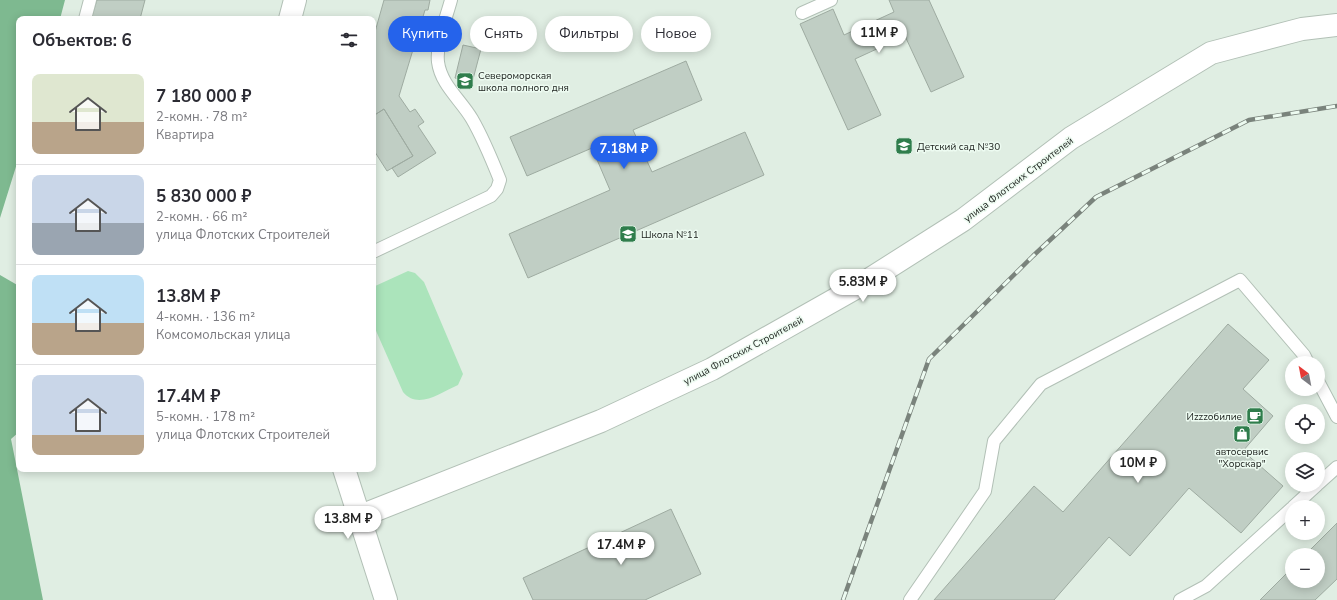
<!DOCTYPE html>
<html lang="ru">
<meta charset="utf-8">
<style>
body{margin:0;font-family:"Nunito Sans",sans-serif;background:#f7f7f7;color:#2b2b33;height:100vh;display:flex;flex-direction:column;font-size:15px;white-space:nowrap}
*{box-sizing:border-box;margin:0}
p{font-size:13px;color:#7c7c81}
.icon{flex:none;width:22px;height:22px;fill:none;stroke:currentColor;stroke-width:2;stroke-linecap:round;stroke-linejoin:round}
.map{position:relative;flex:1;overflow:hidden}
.panel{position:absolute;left:16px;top:16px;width:360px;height:456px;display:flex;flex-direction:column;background:#fff;border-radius:8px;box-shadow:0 2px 10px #0003}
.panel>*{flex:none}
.hud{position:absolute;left:388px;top:16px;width:380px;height:36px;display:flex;gap:8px}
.needle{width:26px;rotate:328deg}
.buttons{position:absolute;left:1285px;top:356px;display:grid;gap:8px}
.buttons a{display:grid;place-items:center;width:40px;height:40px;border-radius:50%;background:#fff;box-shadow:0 2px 10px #0003;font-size:20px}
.price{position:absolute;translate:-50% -34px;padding:0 9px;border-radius:14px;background:#fff;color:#222;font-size:13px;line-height:26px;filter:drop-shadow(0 1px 2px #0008)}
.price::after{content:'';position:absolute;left:50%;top:24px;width:12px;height:9px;margin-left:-6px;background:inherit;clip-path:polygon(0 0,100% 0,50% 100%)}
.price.active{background:#2563eb;color:#fff}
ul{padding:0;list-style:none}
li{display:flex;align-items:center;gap:12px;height:100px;padding:0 16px}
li+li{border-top:1px solid #e1e1e2}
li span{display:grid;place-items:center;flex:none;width:112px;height:80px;border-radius:8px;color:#555}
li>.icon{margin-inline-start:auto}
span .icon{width:48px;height:48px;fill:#fffc;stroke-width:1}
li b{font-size:17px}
h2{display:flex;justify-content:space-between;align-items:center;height:48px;padding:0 16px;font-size:17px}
.pill{padding:0 14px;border-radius:18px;background:#fff;box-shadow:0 2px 10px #0003;font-size:14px;line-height:36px}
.pill.active{background:#2563eb;color:#fff}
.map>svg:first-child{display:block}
.green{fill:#abe4bb}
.forest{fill:#7eb990}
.building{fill:#c0cec4;stroke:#9eaba1}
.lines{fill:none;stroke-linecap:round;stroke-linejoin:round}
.service-casing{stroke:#b2c0b6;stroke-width:14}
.minor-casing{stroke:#b2c0b6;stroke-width:24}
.tertiary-casing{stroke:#b2c0b6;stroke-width:24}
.service{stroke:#fff;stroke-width:12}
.minor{stroke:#fff;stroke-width:22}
.tertiary{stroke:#fff;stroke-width:22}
.rail-casing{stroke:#7a837c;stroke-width:4.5}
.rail{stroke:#edfbf1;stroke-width:3;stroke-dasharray:9;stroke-linecap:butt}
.labels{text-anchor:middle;stroke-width:3;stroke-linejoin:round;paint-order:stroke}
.poi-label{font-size:10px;fill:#212622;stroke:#edfbf1;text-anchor:start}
.street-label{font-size:10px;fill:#212622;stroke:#edfbf1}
</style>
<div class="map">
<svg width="1337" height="600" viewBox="0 0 1337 600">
<rect width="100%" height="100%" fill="#e0eee3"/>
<path class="green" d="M408,271L415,273L424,282L463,374L458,385C440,393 418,410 403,392L373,324V287Z"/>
<path class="forest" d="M0,0H65L60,19H19V157L0,218Z
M0,275L19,286V432L11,439L43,600H0Z"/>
<path class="building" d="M97,0H145L140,19H91Z
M384,0H430L428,10H425L399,96L410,112L415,109L424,122L418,126L436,153L398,177L392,168L413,156L384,109L373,116V39Z
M889,0H929L964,77L931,92L905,36L855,59L881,115L848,130L800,24L833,9L844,35L894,12Z
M601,27L615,29L613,45L599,43Z
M463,45L481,49L472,83L455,78Z
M686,61L702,100L633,130L652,172L745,132L764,175L528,278L509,234L610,190L592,148L527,176L510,137Z
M384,109L413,156L387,171L373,149V116Z
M1228,324L1269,360L1243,389L1273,416L1243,451L1283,486L1241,533L1189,488L1130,556L1109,537L1054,600H934L1034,486L1063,512Z
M671,509L701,574L645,600H533L523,578Z
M1337,523V579L1315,600H1260L1292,568V581H1318V555H1305Z"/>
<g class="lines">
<defs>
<path id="service" d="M802,13L831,0
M85,19L90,0
M373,252L491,196L497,189L500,180C492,160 483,138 472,119C461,100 441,85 438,62C436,42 446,19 451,0
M1318,381L1337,417
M1318,484L1337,467
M1293,507L1317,485
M910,600L985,491L994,441L1041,384L1240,280L1304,355L1308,363
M1180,600L1206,586L1292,508"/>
<path id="minor" d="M358,517L601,421L712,369L859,286L963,220L1071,138L1211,53L1302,29L1337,25"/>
<path id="tertiary" d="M290,19L295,0
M344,469L386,600"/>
</defs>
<use href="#service" class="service-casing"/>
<use href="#minor" class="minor-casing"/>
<use href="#tertiary" class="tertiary-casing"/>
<use href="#service" class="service"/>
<use href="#minor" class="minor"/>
<use href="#tertiary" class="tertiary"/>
<defs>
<path id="rail" d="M843,600L929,359L1033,256L1096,197L1249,120L1337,106"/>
</defs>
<use href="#rail" class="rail-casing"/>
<use href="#rail" class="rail"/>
</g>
<defs>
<symbol id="school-square" viewBox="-11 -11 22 22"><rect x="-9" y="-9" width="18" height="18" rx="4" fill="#2f7d4c" stroke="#edfbf1"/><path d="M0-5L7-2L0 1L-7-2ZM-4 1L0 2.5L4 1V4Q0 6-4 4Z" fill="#fff"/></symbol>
<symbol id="cafe-square" viewBox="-11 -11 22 22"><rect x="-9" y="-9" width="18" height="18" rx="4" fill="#2f7d4c" stroke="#edfbf1"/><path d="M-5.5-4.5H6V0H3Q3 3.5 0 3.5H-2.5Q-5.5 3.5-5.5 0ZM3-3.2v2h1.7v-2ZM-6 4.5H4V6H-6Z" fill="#fff"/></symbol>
<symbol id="shop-square" viewBox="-11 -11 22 22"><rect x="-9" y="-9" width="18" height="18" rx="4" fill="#2f7d4c" stroke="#edfbf1"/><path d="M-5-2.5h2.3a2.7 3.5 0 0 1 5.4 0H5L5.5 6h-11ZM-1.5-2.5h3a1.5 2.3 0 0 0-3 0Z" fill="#fff"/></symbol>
</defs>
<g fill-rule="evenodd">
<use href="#school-square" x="455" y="71" width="20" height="20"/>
<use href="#school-square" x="894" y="136" width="20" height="20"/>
<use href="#school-square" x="618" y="224" width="20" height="20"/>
<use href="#cafe-square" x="1245" y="406" width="20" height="20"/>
<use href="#shop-square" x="1232" y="424" width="20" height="20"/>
</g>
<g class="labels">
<g class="poi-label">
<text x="478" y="79">Североморская<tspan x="478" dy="12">школа полного дня</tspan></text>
<text x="917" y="150">Детский сад №30</text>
<text x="641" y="238">Школа №11</text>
<text x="1242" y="420" text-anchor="end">Иzzzобилие</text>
<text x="1242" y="455" text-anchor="middle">автосервис<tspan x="1242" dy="12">"Хорскар"</tspan></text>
</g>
<g class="street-label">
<text transform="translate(1018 179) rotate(-37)" y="4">улица Флотских Строителей</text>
<text transform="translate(743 350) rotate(-28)" y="4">улица Флотских Строителей</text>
</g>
</g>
</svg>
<div class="buttons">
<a><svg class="needle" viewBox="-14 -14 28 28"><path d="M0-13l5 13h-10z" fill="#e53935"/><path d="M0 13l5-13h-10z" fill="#7c7c81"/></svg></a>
<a><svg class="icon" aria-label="locate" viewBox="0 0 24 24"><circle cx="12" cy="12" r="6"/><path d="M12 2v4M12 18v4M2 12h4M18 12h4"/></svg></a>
<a><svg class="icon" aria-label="layers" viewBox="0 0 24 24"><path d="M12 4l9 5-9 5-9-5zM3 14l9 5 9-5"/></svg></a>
<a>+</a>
<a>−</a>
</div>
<b class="price" style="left:879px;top:54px">11M ₽</b>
<b class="price active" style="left:624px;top:170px">7.18M ₽</b>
<b class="price" style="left:863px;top:303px">5.83M ₽</b>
<b class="price" style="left:1138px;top:484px">10M ₽</b>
<b class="price" style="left:348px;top:540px">13.8M ₽</b>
<b class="price" style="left:621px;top:566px">17.4M ₽</b>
<div class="hud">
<a class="pill active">Купить</a>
<a class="pill">Снять</a>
<a class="pill">Фильтры</a>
<a class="pill">Новое</a>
</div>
<section class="panel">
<h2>Объектов: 6<svg class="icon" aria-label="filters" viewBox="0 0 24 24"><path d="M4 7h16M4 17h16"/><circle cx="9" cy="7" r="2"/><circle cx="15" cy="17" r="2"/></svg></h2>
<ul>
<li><span style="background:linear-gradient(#dfe7d0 60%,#b9a48a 0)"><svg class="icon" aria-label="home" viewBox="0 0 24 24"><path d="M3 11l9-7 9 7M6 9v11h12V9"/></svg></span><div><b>7 180 000 ₽</b><p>2-комн. · 78 m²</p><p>Квартира</p></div></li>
<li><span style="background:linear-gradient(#c9d6e8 60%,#9aa5b1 0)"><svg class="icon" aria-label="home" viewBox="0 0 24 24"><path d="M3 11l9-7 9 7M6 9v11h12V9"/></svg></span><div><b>5 830 000 ₽</b><p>2-комн. · 66 m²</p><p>улица Флотских Строителей</p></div></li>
<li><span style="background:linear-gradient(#bfe0f5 60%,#b9a48a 0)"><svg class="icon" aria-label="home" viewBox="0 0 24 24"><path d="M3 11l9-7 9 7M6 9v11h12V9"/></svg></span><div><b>13.8M ₽</b><p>4-комн. · 136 m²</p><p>Комсомольская улица</p></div></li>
<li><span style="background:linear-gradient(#c9d6e8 75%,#b9a48a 0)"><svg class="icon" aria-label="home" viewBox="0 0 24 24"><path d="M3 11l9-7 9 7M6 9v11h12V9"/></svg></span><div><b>17.4M ₽</b><p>5-комн. · 178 m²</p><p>улица Флотских Строителей</p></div></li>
</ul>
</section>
</div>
